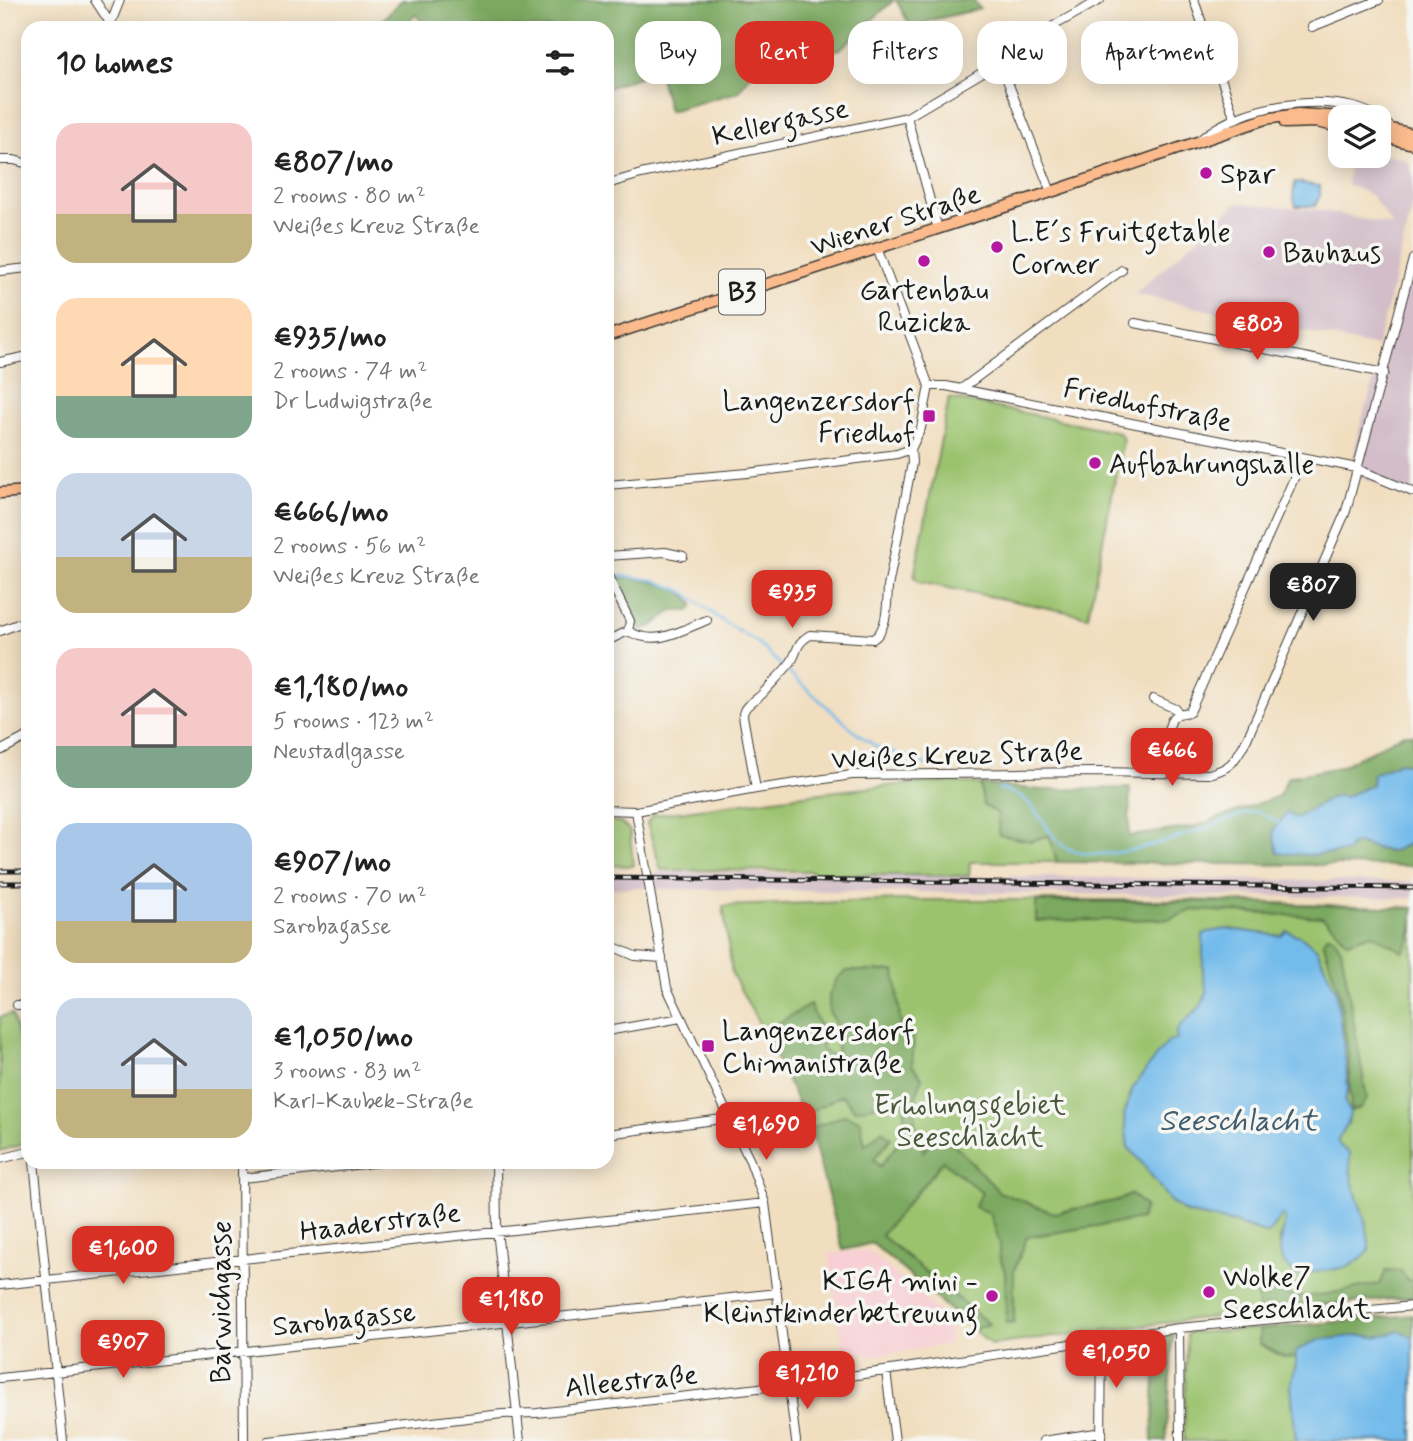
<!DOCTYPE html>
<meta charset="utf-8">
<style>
body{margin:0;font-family:Mynerve,sans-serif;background:#f6f6f6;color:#222;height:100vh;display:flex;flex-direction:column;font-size:26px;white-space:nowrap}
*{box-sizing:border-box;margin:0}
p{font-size:23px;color:#767676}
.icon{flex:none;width:38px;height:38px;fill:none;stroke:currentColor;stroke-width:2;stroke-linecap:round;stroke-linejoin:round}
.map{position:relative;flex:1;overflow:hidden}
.side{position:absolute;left:21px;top:21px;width:593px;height:1148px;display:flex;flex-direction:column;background:#fff;border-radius:21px;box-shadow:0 4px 18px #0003}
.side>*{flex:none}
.guide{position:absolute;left:635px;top:21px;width:665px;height:63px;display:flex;gap:14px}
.controls{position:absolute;left:1328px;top:105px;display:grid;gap:14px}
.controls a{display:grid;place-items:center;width:63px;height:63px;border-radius:14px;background:#fff;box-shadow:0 4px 18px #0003;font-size:35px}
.price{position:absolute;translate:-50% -60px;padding:0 16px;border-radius:14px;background:#d93025;color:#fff;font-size:23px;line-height:46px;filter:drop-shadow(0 2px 4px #0008)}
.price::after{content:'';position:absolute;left:50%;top:42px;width:21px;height:16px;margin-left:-10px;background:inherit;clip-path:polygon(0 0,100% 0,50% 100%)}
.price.current{background:#222;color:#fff}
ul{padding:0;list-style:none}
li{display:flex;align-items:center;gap:21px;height:175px;padding:0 35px}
li span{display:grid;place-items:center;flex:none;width:196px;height:140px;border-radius:21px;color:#555}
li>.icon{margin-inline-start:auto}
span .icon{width:84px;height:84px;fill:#fffc;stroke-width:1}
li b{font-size:30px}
h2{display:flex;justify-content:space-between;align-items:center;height:84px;padding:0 35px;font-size:30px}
.pill{padding:0 24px;border-radius:21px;background:#fff;box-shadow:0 4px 18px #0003;font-size:24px;line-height:63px}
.pill.current{background:#d93025;color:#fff}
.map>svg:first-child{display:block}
.built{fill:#f7cfd4}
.industrial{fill:#d2bdc8}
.green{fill:#9bc36e;stroke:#5c7045;stroke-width:2;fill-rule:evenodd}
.forest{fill:#7ca961;stroke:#4c623e;stroke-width:2}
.water{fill:#73bbeb;stroke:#486c84;stroke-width:2}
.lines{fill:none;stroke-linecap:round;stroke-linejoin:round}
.stream{stroke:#73bbeb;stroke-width:2.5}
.minor-casing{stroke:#3c3934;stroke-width:10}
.major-casing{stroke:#3c3934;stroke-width:13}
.minor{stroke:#fff;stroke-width:8}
.major{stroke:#fbbb8d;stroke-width:10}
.rail-casing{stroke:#1c1c1c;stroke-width:5}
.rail{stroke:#f6f6f2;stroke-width:2.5;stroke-dasharray:8;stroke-linecap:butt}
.poi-dot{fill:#b5179e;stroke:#f6f6f2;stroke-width:2.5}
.labels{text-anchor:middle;stroke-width:7;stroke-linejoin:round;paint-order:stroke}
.shield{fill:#f6f6f2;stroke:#5d5d5c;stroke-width:2}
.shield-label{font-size:26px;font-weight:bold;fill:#1c1c1c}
.street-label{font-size:28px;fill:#1c1c1c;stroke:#f6f6f2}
.poi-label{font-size:28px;fill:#1c1c1c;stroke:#f6f6f2;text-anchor:start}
.park-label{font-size:28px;fill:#485639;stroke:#f6f6f2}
.water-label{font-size:30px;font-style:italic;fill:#3f5c6f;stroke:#f6f6f2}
</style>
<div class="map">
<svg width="1413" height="1441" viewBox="0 0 1413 1441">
<rect width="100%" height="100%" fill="#f6f6f2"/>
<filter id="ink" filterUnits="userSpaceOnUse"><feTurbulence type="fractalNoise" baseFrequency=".0143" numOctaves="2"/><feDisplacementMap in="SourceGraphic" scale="14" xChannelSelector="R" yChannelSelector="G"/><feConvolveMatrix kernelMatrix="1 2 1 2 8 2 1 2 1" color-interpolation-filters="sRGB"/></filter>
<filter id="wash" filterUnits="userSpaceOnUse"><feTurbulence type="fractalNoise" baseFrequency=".00686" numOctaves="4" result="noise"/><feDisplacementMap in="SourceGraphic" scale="28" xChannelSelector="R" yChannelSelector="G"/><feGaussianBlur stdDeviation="1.57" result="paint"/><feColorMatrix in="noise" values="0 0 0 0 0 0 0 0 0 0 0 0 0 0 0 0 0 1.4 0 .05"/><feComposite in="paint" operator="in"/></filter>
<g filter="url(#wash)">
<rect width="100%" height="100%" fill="#f1debf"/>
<path class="built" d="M868,1250L950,1321L949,1344L867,1357L866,1353L844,1358L829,1254Z"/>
<path class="industrial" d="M1379,152L1407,161L1413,174V205L1377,347L1135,294L1237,203L1320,210L1393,226L1371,195L1347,184L1350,156H1379Z
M1413,254V498L1351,473L1358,433Z
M665,872L1413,882V898L662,889L643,887L607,889V873L642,875Z"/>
<path class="green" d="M949,398L1119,432L1123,439L1088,616L919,582L914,577Z
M948,782L980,784L983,805L997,812L1031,841L1049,835L1057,862H970L969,876L813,874L812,871L661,870L647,823L653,815C752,803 849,786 948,782Z
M607,820L621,823L630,831L633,866L607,865Z
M907,900H1188L1413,908V1297L1255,1312L1250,1314L1194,1319L991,1345L872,1243L843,1250L817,1140L769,1042L732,974L723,906ZM1228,929L1281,936L1336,991L1345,1056L1348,1089L1345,1102L1349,1113L1348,1124L1337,1140L1340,1147L1350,1154C1347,1189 1371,1217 1369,1252L1348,1267L1279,1242L1286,1219L1282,1214L1268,1234L1235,1223L1186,1213L1170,1201L1143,1164L1128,1147L1124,1115L1133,1088L1177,1039L1180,1026L1201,1006L1207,990L1203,974L1205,962L1203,951Z
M12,1014L28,1071V1143L0,1151V1017Z
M1260,1329L1259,1344L1286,1358L1296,1357V1364L1291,1385L1296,1441H1184L1187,1333Z"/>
<path class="forest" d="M401,0H894L839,50L794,48L761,62L738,92L669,111L658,70L607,88V28H425L416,14L403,28H375Z
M896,0H973L980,9L931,20L912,29Z
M627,577C646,580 684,585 693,605L689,611H672L652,626L641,630L616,578Z
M1404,734H1413V765L1400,762L1374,774L1372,785L1345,797L1335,796L1296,818L1278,852L1332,854L1357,843L1390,852L1413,842V866L1057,862L1049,835L1031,841L999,835L997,813L983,805L980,784L1042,790L1130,788L1129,836L1194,827L1279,796L1288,777L1340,767Z
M1193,901L1413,908C1413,925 1413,938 1403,952L1372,934L1347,942L1335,928L1322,917L1193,910L1169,919L1036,921V902Z
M1328,934L1334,938L1341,948L1367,1099L1361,1108L1351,1111L1348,1055L1339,992L1323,941Z
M846,971H895L901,1027L914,1036L912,1065L922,1077L915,1101V1126L924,1133L923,1151L943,1132L999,1192L1054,1213L1120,1200L1131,1194L1145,1206L1141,1219L1027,1237L1014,1271V1322L1006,1323L1005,1272L999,1255L1000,1244L990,1213L974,1207L982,1193L943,1161L881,1235L989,1324L973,1330L872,1243L843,1250L810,1129L844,1115L860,1120L865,1145L882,1130L891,1138L874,1159L880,1167C901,1140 907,1134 904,1099L855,1110L842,1095L804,1115L763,1032L810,1005L821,1029L822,1050L838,1059L835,1021L829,1012V996L836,980Z
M1386,1270L1401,1271L1407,1280H1413V1297L1258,1311L1256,1285C1267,1288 1281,1295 1293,1296C1320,1299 1353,1287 1380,1284Z
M1413,1315V1338L1401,1331L1375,1337L1362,1335L1296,1351V1357L1286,1358L1259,1344L1260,1329Z
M1173,1334L1166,1441H1152L1157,1336Z"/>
<path class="water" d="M1295,182L1320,186V196L1315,206H1296L1293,195Z
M1400,762L1413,765V842L1390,852L1357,843L1349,846L1348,852L1308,855L1278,853L1273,831L1287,813L1296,818L1335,796L1345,797L1372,785L1373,774Z
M1228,929L1281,936L1287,931L1302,937L1317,949L1336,991L1345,1056L1348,1089L1345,1102L1350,1112L1348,1124L1337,1140L1341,1147L1350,1153C1347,1189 1371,1217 1369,1252L1348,1267L1296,1275C1271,1255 1282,1246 1285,1219L1282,1215L1268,1234L1235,1223L1187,1213L1170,1201L1143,1164L1128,1147L1124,1115L1133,1088L1156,1056L1169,1041L1177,1039L1176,1033L1180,1026L1201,1006L1207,991L1203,974V935L1208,932Z
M1401,1331L1413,1338V1441H1296L1291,1385L1296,1364V1351L1319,1340L1362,1335L1375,1337Z"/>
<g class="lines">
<path class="stream" d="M619,575L654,580L684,592L724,622L758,643L783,667
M788,672L859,735L877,747L930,766
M998,788C1005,791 1016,793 1023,798C1039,810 1046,831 1061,844C1098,875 1205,827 1247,813L1258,812L1279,823"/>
</g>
</g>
<g filter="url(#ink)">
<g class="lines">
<defs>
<path id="minor" d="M95,0L110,23
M1194,0L1235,119
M1312,27L1379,0
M109,28L120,0
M1000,62L1051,192
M907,117L938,229
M1201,139C1240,103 1353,84 1392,129
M0,160H14L28,164
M607,184L641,174L907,117L1000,62L1048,29L1100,0
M0,271L28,268
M1135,323L1384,373
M0,362L28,356
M929,386H946L1352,467L1413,492
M961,389L1122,270
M607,485L748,473L897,454L911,449L921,428L929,386L877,248
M607,556L665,552L683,556
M607,574L630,621L628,631
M0,631L28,620
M628,631C656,647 680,631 707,620
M607,641L628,631
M1153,699L1176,709L1178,714
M0,751L28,736
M1151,773L1172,719L1178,714L1190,712L1303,458
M756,789L743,716C743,704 757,701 764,692C773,682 783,672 791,662C799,650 794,645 810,635L873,639C888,630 887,603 888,587L912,463L911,449
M607,810L636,811L756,789L852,775L1098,772L1209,774C1233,768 1235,760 1247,739L1346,511L1413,259
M636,811L667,988L750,1161L765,1203L796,1441
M607,944L635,956L662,958
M17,1005H28
M607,1031L681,1018
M607,1134L730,1118
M0,1159L28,1152
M34,1162L63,1441
M242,1162L244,1441
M496,1162L497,1230L520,1441
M243,1178L381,1162
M0,1285L765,1203
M1179,1328L1180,1441
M886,1371L895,1441
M0,1378L777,1293
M269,1441L502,1414L537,1413L795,1384L1179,1328L1413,1306
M1043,1441L1102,1432
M1101,1441L1102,1338"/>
<path id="major" d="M1285,123L1316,122L1340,127
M1379,126L1413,134
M1379,136L1413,144
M607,336L1051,192L1265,119L1298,114L1343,117
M0,493L28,491"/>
</defs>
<use href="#minor" class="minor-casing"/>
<use href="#major" class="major-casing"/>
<use href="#minor" class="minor"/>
<use href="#major" class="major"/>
<defs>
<path id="rail" d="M0,871H28
M607,878L1413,888
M0,883H28"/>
</defs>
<use href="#rail" class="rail-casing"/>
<use href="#rail" class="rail"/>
</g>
</g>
<g class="poi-dot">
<circle cx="1206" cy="173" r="7"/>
<circle cx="997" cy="247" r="7"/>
<circle cx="1269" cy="252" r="7"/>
<circle cx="924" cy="261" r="7"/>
<rect x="922" y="409" width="14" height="14" rx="3.5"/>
<circle cx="1095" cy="463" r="7"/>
<rect x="701" y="1039" width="14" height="14" rx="3.5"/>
<circle cx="1209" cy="1292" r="7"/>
<circle cx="992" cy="1296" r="7"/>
</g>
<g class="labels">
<rect class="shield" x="719" y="269.5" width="46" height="45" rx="5"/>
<g class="shield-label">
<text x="742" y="301">B3</text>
</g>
<g class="street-label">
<text transform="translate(780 121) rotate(-12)" y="10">Kellergasse</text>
<text transform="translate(895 219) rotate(-18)" y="10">Wiener Straße</text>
<text transform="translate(1148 404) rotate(12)" y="10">Friedhofstraße</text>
<text transform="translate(957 754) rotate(-2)" y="10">Weißes Kreuz Straße</text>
<text transform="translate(380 1221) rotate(-7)" y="10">Haaderstraße</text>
<text transform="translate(220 1302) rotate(-90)" y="10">Barwichgasse</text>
<text transform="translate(344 1318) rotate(-6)" y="10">Sarobagasse</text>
<text transform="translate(631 1380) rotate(-6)" y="10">Alleestraße</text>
</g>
<g class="poi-label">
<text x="1220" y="183">Spar</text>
<text x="1011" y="241">L.E´s Fruitgetable<tspan x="1011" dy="32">Corner</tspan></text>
<text x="1283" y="262">Bauhaus</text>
<text x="924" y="299" text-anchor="middle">Gartenbau<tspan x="924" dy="32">Ruzicka</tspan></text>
<text x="915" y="410" text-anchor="end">Langenzersdorf<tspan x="915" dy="32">Friedhof</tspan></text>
<text x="1109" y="473">Aufbahrungshalle</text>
<text x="722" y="1040">Langenzersdorf<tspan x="722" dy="32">Chimanistraße</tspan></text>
<text x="1223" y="1286">Wolke7<tspan x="1223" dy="32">Seeschlacht</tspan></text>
<text x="978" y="1290" text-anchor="end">KIGA mini -<tspan x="978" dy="32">Kleinstkinderbetreuung</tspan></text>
</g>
<g class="park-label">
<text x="970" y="1114">Erholungsgebiet<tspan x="970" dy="32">Seeschlacht</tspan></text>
</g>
<g class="water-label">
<text x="1238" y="1130">Seeschlacht</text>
</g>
</g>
</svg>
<div class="controls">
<a><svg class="icon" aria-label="layers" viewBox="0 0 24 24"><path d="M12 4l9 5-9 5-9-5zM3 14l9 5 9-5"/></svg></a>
</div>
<b class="price" style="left:1257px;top:362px">€803</b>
<b class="price current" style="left:1313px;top:623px">€807</b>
<b class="price" style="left:792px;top:630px">€935</b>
<b class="price" style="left:1172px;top:788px">€666</b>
<b class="price" style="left:766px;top:1162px">€1,690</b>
<b class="price" style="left:123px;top:1286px">€1,600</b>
<b class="price" style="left:511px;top:1337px">€1,180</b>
<b class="price" style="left:123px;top:1380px">€907</b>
<b class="price" style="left:1116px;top:1390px">€1,050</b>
<b class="price" style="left:807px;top:1411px">€1,210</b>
<div class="guide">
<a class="pill">Buy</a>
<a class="pill current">Rent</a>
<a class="pill">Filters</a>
<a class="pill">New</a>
<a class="pill">Apartment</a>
</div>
<section class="side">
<h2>10 homes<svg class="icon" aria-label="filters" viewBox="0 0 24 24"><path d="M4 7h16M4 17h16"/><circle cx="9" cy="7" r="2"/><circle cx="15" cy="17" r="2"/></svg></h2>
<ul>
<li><span style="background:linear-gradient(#f6c9c9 65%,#c2b280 0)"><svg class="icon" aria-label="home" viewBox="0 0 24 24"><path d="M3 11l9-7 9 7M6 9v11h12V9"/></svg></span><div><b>€807/mo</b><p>2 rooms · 80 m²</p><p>Weißes Kreuz Straße</p></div></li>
<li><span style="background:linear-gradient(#ffd9b3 70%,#7fa58c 0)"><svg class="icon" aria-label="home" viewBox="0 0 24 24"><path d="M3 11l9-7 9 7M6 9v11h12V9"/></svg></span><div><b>€935/mo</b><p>2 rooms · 74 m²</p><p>Dr Ludwigstraße</p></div></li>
<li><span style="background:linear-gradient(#c9d6e8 60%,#c2b280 0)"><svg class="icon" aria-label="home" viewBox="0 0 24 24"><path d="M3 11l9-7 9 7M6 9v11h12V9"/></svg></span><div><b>€666/mo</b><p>2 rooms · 56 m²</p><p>Weißes Kreuz Straße</p></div></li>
<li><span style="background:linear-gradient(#f6c9c9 70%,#7fa58c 0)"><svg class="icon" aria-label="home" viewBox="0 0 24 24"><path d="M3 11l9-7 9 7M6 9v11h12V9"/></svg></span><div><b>€1,180/mo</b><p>5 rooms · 123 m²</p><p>Neustadlgasse</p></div></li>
<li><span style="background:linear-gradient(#a9c7e8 70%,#c2b280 0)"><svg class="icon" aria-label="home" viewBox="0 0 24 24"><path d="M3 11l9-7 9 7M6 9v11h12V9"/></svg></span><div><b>€907/mo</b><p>2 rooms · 70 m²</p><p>Sarobagasse</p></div></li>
<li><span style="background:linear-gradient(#c9d6e8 65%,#c2b280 0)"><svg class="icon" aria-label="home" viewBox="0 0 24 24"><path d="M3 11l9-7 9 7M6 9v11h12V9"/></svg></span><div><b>€1,050/mo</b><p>3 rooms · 83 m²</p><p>Karl-Kaubek-Straße</p></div></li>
</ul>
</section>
</div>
